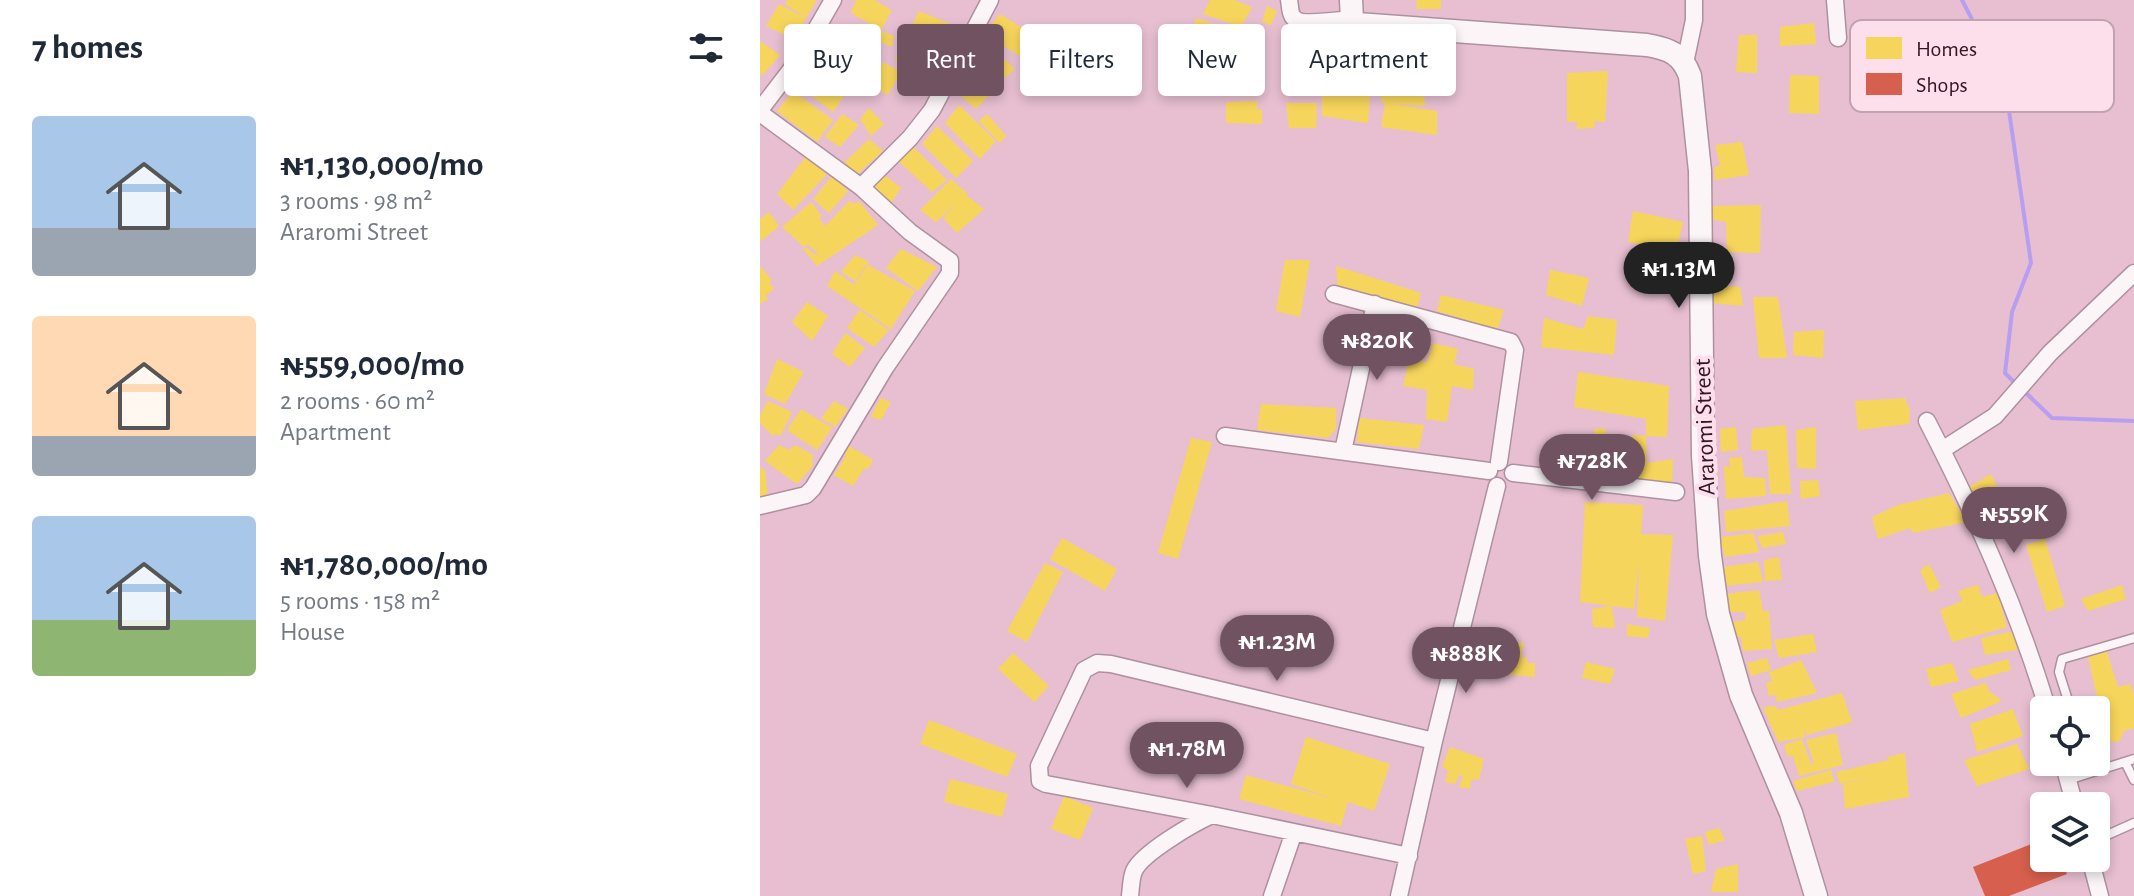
<!DOCTYPE html>
<meta charset="utf-8">
<style>
body{margin:0;font-family:"Alegreya Sans",sans-serif;background:#f2f2f3;color:#1f2937;height:100vh;display:flex;flex-direction:column;font-size:30px;white-space:nowrap}
*{box-sizing:border-box;margin:0}
p{font-size:26px;color:#747a83}
.icon{flex:none;width:44px;height:44px;fill:none;stroke:currentColor;stroke-width:2;stroke-linecap:round;stroke-linejoin:round}
.map{position:relative;flex:1;overflow:hidden}
.details{display:flex;flex-direction:column;background:#fff;width:760px}
.details>*{flex:none}
.top-card{position:absolute;left:24px;top:24px;width:760px;height:72px;display:flex;gap:16px}
.tools{position:absolute;left:1270px;top:696px;display:grid;gap:16px}
.tools a{display:grid;place-items:center;width:80px;height:80px;border-radius:8px;background:#fff;box-shadow:0 4px 12px #0003;font-size:40px}
.price{position:absolute;translate:-50% -68px;padding:0 18px;border-radius:28px;background:#715260;color:#fff;font-size:26px;line-height:52px;filter:drop-shadow(0 2px 4px #0008)}
.price::after{content:'';position:absolute;left:50%;top:48px;width:24px;height:18px;margin-left:-12px;background:inherit;clip-path:polygon(0 0,100% 0,50% 100%)}
.price.active{background:#222;color:#fff}
ul{padding:0;list-style:none}
li{display:flex;align-items:center;gap:24px;height:200px;padding:0 32px}
li span{display:grid;place-items:center;flex:none;width:224px;height:160px;border-radius:8px;color:#555}
li>.icon{margin-inline-start:auto}
span .icon{width:96px;height:96px;fill:#fffc;stroke-width:1}
li b{font-size:34px}
h2{display:flex;justify-content:space-between;align-items:center;height:96px;padding:0 32px;font-size:34px}
.pill{padding:0 28px;border-radius:8px;background:#fff;box-shadow:0 4px 12px #0003;font-size:28px;line-height:72px}
.pill.active{background:#715260;color:#fff}
main{display:flex;flex:1;min-height:0}
.map>svg:first-child{display:block}
.homes{fill:#f6d55c}
.shops{fill:#d6604d}
.lines{fill:none;stroke-linecap:round;stroke-linejoin:round}
.stream{stroke:#b89ef0;stroke-width:4}
.lane-casing{stroke:#ae909e;stroke-width:11}
.street-casing{stroke:#ae909e;stroke-width:19}
.secondary-casing{stroke:#ae909e;stroke-width:25}
.lane{stroke:#fbf5f8;stroke-width:8}
.street{stroke:#fbf5f8;stroke-width:16}
.secondary{stroke:#fbf5f8;stroke-width:22}
.labels{text-anchor:middle;stroke-width:8;stroke-linejoin:round;paint-order:stroke}
.street-label{font-size:24px;fill:#311723;stroke:#fddfeb}
.key{fill:#fddfeb;stroke:#c0a3af;stroke-width:2}
.key-label{font-size:22px;fill:#311723}
</style>
<main>
<section class="details">
<h2>7 homes<svg class="icon" aria-label="filters" viewBox="0 0 24 24"><path d="M4 7h16M4 17h16"/><circle cx="9" cy="7" r="2"/><circle cx="15" cy="17" r="2"/></svg></h2>
<ul>
<li><span style="background:linear-gradient(#a9c7e8 70%,#9aa5b1 0)"><svg class="icon" aria-label="home" viewBox="0 0 24 24"><path d="M3 11l9-7 9 7M6 9v11h12V9"/></svg></span><div><b>₦1,130,000/mo</b><p>3 rooms · 98 m²</p><p>Araromi Street</p></div></li>
<li><span style="background:linear-gradient(#ffd9b3 75%,#9aa5b1 0)"><svg class="icon" aria-label="home" viewBox="0 0 24 24"><path d="M3 11l9-7 9 7M6 9v11h12V9"/></svg></span><div><b>₦559,000/mo</b><p>2 rooms · 60 m²</p><p>Apartment</p></div></li>
<li><span style="background:linear-gradient(#a9c7e8 65%,#8fb573 0)"><svg class="icon" aria-label="home" viewBox="0 0 24 24"><path d="M3 11l9-7 9 7M6 9v11h12V9"/></svg></span><div><b>₦1,780,000/mo</b><p>5 rooms · 158 m²</p><p>House</p></div></li>
</ul>
</section>
<div class="map">
<svg width="1374" height="896" viewBox="0 0 1374 896">
<rect width="100%" height="100%" fill="#e7bfd1"/>
<path class="homes" d="M27,0H57L46,18L25,4Z
M96,0H114L132,10L121,30L91,13Z
M450,0H474L492,7L481,27L443,14Z
M657,0H681V9H656Z
M19,4L46,18L34,39L6,26Z
M507,6L517,11L511,25L502,22Z
M159,11L193,25L182,48L149,31Z
M240,14L285,43L270,63L224,33Z
M437,18L476,32L471,51L445,46L450,33L443,47L425,40Z
M101,23L134,36L132,47L98,31Z
M325,23L347,37L335,55L314,41Z
M1054,23L1056,44L1020,46V27Z
M84,25L118,46L108,68L70,42Z
M220,31L236,44L233,48L255,69L234,87L216,67L230,53L214,42Z
M979,35H997V73L976,72Z
M144,37L184,59L174,79L135,60Z
M0,41L20,55L2,76L0,74Z
M69,46L99,65L87,84L55,66Z
M312,46L329,58L304,77L291,63Z
M685,52V75H673L675,81H663L665,106L632,104L677,111V135L621,127L625,103L621,102L623,56L650,57L653,68L652,53Z
M562,55L613,56L608,123L562,116Z
M285,59L304,79L288,95L269,75Z
M123,62L141,72L128,95L110,84Z
M203,66L233,91L216,109L193,89L204,77L200,72Z
M48,68L84,96L73,112L37,85Z
M848,71L845,122L835,121L834,128L816,129L818,122H807V73Z
M1030,75L1059,76V114L1029,113Z
M33,91L73,120L57,142L17,111Z
M497,101V110L502,109V124L466,123V102Z
M526,103H557L556,128H529Z
M199,105L236,141L220,159L185,123Z
M109,108L124,124L111,136L100,119Z
M82,114L99,125L80,147L65,137Z
M227,114L246,136L240,143L219,121Z
M177,126L213,161L196,178L162,144Z
M109,139L123,151L96,175L84,163Z
M982,142L989,175L955,180L954,168L960,165L955,145Z
M149,143L187,180L172,192L135,158Z
M47,155L69,172L33,210L17,194Z
M122,173L141,188L131,203L110,184Z
M72,176L88,191L69,213L53,199Z
M191,179L207,193L206,195L224,209L197,233L183,218L197,203L176,222L160,210Z
M89,201L95,204L99,201L118,225L57,266L43,249L46,247L56,255L58,253L47,244L44,247L22,227L51,202L61,215L60,220L65,226Z
M1001,205L1000,253L967,252L966,222L951,219V206Z
M873,211L923,222L916,252L868,242Z
M9,212L19,226L0,242V219Z
M141,249L177,267L158,291L126,268Z
M95,255L109,262L95,281L81,272Z
M525,260H550L540,317L516,311Z
M108,265L155,291L131,329L67,286L75,271L93,284L92,287Z
M0,266L12,280L9,282L14,289L6,295L8,299L0,304Z
M576,266L661,293L657,308L578,290Z
M790,270L829,278L822,306L786,295Z
M951,284L980,287L983,306L951,303Z
M681,295L744,310L737,330L677,311Z
M993,297H1018L1027,358H999Z
M47,302L68,316L52,341L32,322Z
M99,310L129,330L114,347L87,328Z
M828,316L857,320L854,355L781,347L784,318L823,329Z
M1064,330L1063,358L1033,355L1034,332Z
M85,333L105,348L90,367L72,354Z
M673,343L698,349L694,364L714,369L713,390L692,386L687,422L666,419L667,390L643,386L649,359L667,362Z
M17,359L44,372L25,404L4,394Z
M818,372L909,386L907,437L886,436V419L814,407Z
M120,398L131,402L121,420L111,417Z
M1145,398L1150,411L1149,424L1098,430L1095,401Z
M8,401L32,412L21,435H12L0,423V415Z
M74,401L88,409L75,427L61,418Z
M501,404L576,408V429L568,438L497,430Z
M41,409L72,428L57,450L27,430Z
M599,418L664,425L659,449L597,442Z
M1026,425L1031,494H1010L1007,450L991,451L992,429Z
M976,427L978,450L961,452L960,429Z
M1056,427V469L1037,468L1036,430Z
M845,428L846,443L834,442V429Z
M872,435L886,436L887,463L913,459L912,484L851,475V452L871,454Z
M431,438L452,442L418,559L398,553Z
M19,445L29,450L35,445L53,455L52,467L37,484L5,461Z
M89,446L113,460L110,467L103,470L93,486L74,475L86,456L82,454Z
M982,457L984,477L1005,478L1006,496L966,499L964,466L970,467L969,458Z
M0,467L5,470L8,498L0,499Z
M1231,474L1242,497L1225,509L1209,487Z
M1058,480L1060,496L1041,499L1040,481Z
M1189,493L1207,522L1153,533L1150,528L1118,539L1112,517L1138,505Z
M1027,501L1030,526L966,532L964,511Z
M825,502L883,505L881,534L913,535L905,621L877,617L879,562L874,609L852,606L855,628L833,627L832,609L852,606L820,602Z
M1023,532L1026,544L1002,548L997,536Z
M993,533L999,552L965,557L960,537Z
M302,538L357,569L345,591L290,559Z
M1285,539L1305,606L1287,612L1266,545Z
M1019,557L1022,580L1005,581L1004,560Z
M998,562L1003,582L963,586V567Z
M285,563L303,572L267,642L247,631Z
M1169,564L1181,587L1170,593L1160,570Z
M1218,585L1222,597L1238,593L1247,627L1192,642L1180,610L1202,601L1198,591Z
M1362,585L1366,599L1328,611L1321,599Z
M999,590L1003,611H1009L1012,649L983,651L981,637L971,639L969,622L985,620V612H968L965,594Z
M867,624L890,628L888,638L867,636Z
M1255,631L1257,650L1225,655L1221,638Z
M1053,634L1057,652L1019,658L1014,640Z
M747,641L764,643L761,657H766L768,663H775V677L744,674Z
M1345,646L1358,687L1370,684L1374,695V728L1364,731L1359,742L1340,740L1336,736V709L1339,707L1327,652Z
M253,653L289,686L274,702L238,669Z
M1007,658L1011,670L991,676L987,663Z
M1248,659L1251,670L1215,680L1208,670Z
M1041,660L1057,693L1017,702L1016,695L1009,696L1006,683L1012,681L1009,672Z
M826,662L855,669L850,684L822,678Z
M1192,663L1199,681L1171,687L1166,669Z
M1226,683L1229,691L1242,701L1201,718L1191,694Z
M1082,693L1092,722L1047,735L1044,729L1045,737L1018,742L1003,707L1016,706L1018,710Z
M1253,709L1263,736L1217,752L1210,724Z
M169,720L257,754L247,777L160,744Z
M1076,733L1083,765L1039,776L1033,756L1028,757L1024,745L1042,739L1051,764L1054,763L1046,740Z
M546,737L630,764L614,811L588,802L581,826L479,799L486,775L571,798L531,784Z
M1257,744L1269,769L1217,786L1204,760Z
M690,747L724,759L719,780L712,779L709,789L699,787L703,776L699,775L695,784L685,782L688,771L682,766Z
M1145,753L1149,797L1085,809L1083,784L1115,775L1080,784L1076,772L1129,760L1127,757Z
M1071,770L1074,782L1037,791L1033,781Z
M190,779L248,794L242,817L184,802Z
M304,796L333,808L320,840L291,829Z
M959,828L965,840L949,845L945,832Z
M942,836L946,871L933,874L925,839Z
M978,864V892H951L956,869Z"/>
<path class="shops" d="M1284,839V858H1300L1307,874L1249,896H1225L1213,867Z"/>
<g class="lines">
<path class="stream" d="M1202,0L1245,83L1271,263L1252,312L1245,373L1257,385
M1264,391L1292,418L1374,421"/>
<defs>
<path id="lane" d="M1311,710L1299,672L1302,659L1374,638
M1365,762L1374,780
M1308,780L1374,759
M1336,840L1374,823"/>
<path id="street" d="M529,0C530,5 530,15 534,18C541,26 580,20 592,19
M1075,0L1078,38
M925,63L934,20V0
M0,110L39,59L73,0
M0,113L101,187L150,232L190,261V273L125,368L53,488L46,495L0,506
M101,187L150,138L172,110L230,0
M574,294L751,342L755,350L739,462
M1167,421C1216,516 1257,608 1288,710
M465,436L729,471
M1182,450L1235,416L1290,353L1374,273
M583,451L615,304
M753,473L916,492
M1303,762L1315,806
M649,856L452,815L286,784L280,781L279,766L324,670L337,663L351,664L674,741
M1330,858L1340,896
M370,896C371,888 371,878 374,871C382,853 434,823 452,815
M512,896L534,832
M639,896L674,741L737,486"/>
<path id="secondary" d="M591,0L592,19L597,24L887,45C910,49 922,54 930,76L940,171L943,456L950,556L958,614L981,695L1031,813L1056,896"/>
</defs>
<use href="#lane" class="lane-casing"/>
<use href="#street" class="street-casing"/>
<use href="#secondary" class="secondary-casing"/>
<use href="#lane" class="lane"/>
<use href="#street" class="street"/>
<use href="#secondary" class="secondary"/>
</g>
<g class="labels">
<g class="street-label">
<text transform="translate(944 427) rotate(-92)" y="8">Araromi Street</text>
</g>
</g>
<rect x="1090" y="20" width="264" height="92" rx="12" class="key"/>
<rect x="1106" y="37" width="36" height="22" fill="#f6d55c"/>
<rect x="1106" y="73" width="36" height="22" fill="#d6604d"/>
<g class="key-label">
<text x="1156" y="56">Homes</text>
<text x="1156" y="92">Shops</text>
</g>
</svg>
<div class="tools">
<a><svg class="icon" aria-label="locate" viewBox="0 0 24 24"><circle cx="12" cy="12" r="6"/><path d="M12 2v4M12 18v4M2 12h4M18 12h4"/></svg></a>
<a><svg class="icon" aria-label="layers" viewBox="0 0 24 24"><path d="M12 4l9 5-9 5-9-5zM3 14l9 5 9-5"/></svg></a>
</div>
<b class="price active" style="left:919px;top:310px">₦1.13M</b>
<b class="price" style="left:617px;top:382px">₦820K</b>
<b class="price" style="left:832px;top:502px">₦728K</b>
<b class="price" style="left:1254px;top:555px">₦559K</b>
<b class="price" style="left:517px;top:683px">₦1.23M</b>
<b class="price" style="left:706px;top:695px">₦888K</b>
<b class="price" style="left:427px;top:790px">₦1.78M</b>
<div class="top-card">
<a class="pill">Buy</a>
<a class="pill active">Rent</a>
<a class="pill">Filters</a>
<a class="pill">New</a>
<a class="pill">Apartment</a>
</div>
</div>
</main>
